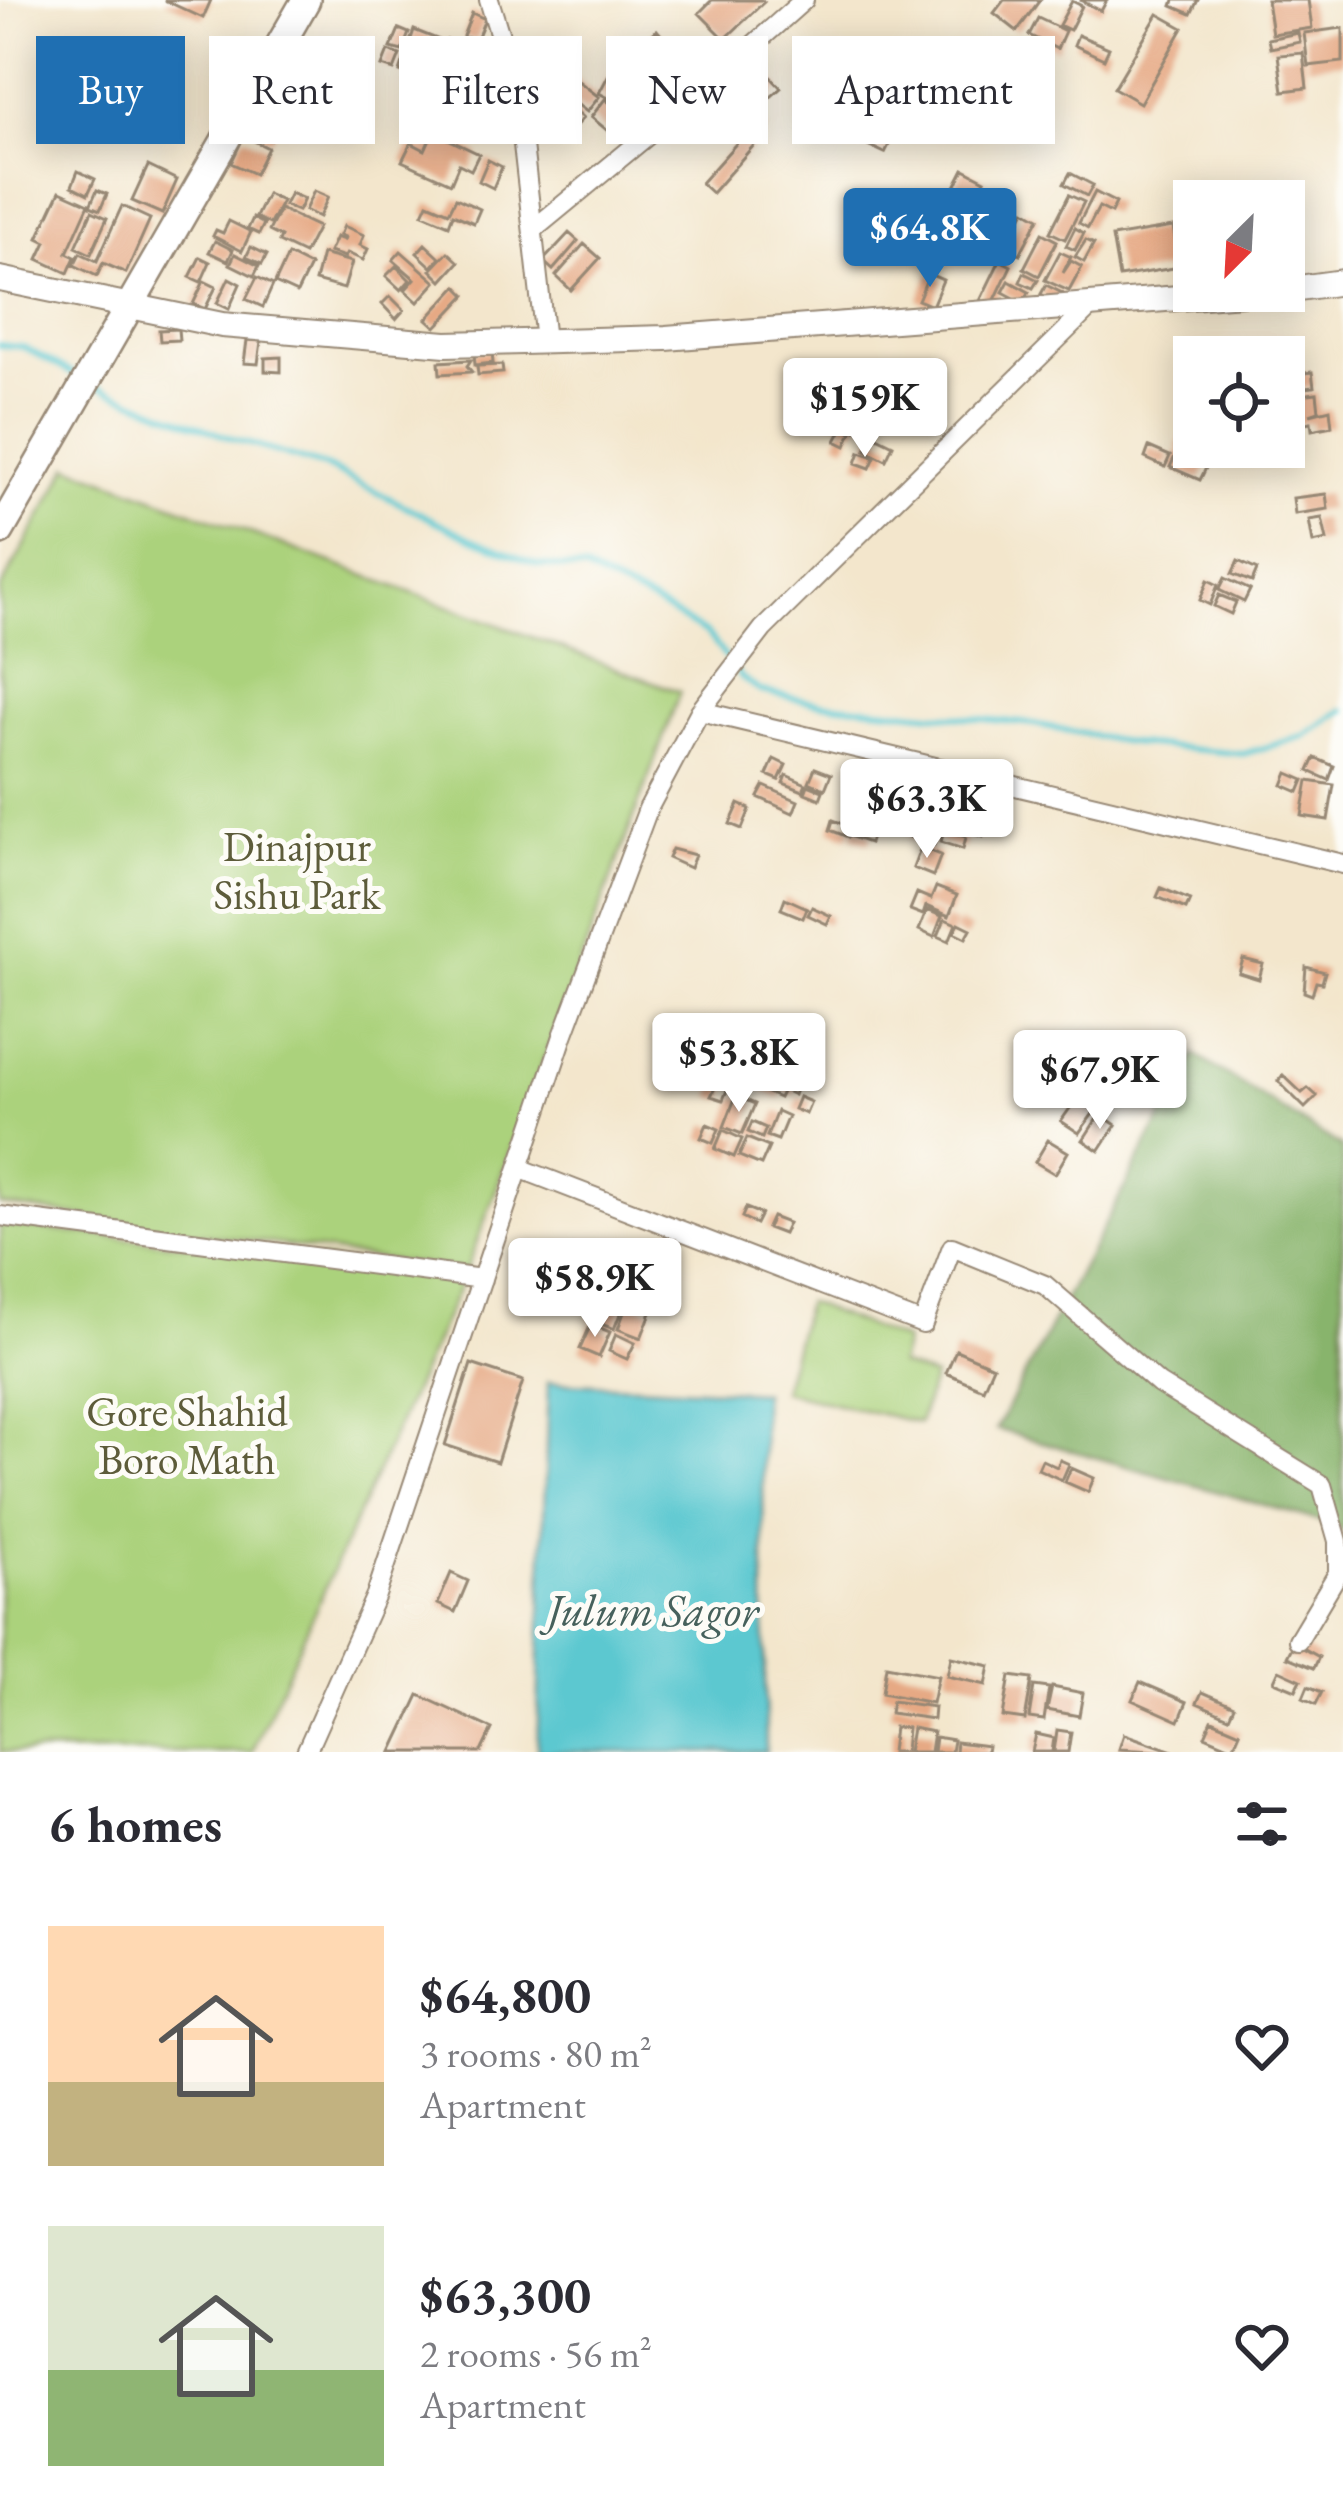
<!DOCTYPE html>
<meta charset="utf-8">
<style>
body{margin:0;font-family:"EB Garamond",serif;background:#f2f2f3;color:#2b2b33;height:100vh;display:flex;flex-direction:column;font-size:45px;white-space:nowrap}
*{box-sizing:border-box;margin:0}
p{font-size:39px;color:#7c7c81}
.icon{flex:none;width:66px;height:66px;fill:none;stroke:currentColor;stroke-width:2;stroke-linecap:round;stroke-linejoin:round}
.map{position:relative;height:1752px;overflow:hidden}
.details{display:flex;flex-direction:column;background:#fff;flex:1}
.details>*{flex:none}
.banner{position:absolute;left:36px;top:36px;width:1272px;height:108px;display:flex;gap:24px}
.needle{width:78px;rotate:204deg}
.buttons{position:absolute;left:1173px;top:180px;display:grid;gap:24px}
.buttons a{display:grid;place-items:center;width:132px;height:132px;border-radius:0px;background:#fff;box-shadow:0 6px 30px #0003;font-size:60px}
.price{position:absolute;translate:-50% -102px;padding:0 27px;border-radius:12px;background:#fff;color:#222;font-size:39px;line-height:78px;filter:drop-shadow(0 3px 6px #0008)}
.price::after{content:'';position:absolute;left:50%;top:72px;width:36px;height:27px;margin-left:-18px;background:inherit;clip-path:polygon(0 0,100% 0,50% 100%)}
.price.on{background:#1f6fb2;color:#fff}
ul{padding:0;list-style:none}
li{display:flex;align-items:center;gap:36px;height:300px;padding:0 48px}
li span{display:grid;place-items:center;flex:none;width:336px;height:240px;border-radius:0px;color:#555}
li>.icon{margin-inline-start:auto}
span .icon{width:144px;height:144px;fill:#fffc;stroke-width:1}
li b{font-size:51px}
h2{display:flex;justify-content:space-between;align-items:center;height:144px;padding:0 48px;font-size:51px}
.tag{padding:0 42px;border-radius:0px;background:#fff;box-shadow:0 6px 30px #0003;font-size:42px;line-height:108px}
.tag.on{background:#1f6fb2;color:#fff}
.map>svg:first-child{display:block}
.green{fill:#abd27c;stroke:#737e4d;stroke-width:3}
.forest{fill:#88b46c;stroke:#626f45;stroke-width:3}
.water{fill:#5bc8d0;stroke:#4b7977;stroke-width:3}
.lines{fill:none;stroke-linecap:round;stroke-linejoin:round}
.stream{stroke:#5bc8d0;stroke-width:6}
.building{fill:#e6a984}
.minor-casing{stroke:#978875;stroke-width:22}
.tertiary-casing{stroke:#978875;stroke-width:28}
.secondary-casing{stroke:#978875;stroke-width:32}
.minor{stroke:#fff;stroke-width:18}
.tertiary{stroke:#fff;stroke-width:24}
.secondary{stroke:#fff;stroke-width:27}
.labels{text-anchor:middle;stroke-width:10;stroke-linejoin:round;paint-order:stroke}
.park-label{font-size:42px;fill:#5d5c3a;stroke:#fdfcf7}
.water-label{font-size:45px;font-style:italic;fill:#46615c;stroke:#fdfcf7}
</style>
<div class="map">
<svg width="1343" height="1752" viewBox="0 0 1343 1752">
<rect width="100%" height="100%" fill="#fdfcf7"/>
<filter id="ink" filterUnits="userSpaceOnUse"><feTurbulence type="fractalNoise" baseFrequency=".00833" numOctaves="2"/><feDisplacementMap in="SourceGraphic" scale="24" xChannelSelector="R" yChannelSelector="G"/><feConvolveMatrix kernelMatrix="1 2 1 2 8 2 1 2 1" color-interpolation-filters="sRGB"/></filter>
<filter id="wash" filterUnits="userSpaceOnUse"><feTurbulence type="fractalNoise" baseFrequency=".004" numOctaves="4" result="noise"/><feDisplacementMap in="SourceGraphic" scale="48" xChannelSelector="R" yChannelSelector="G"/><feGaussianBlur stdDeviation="2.7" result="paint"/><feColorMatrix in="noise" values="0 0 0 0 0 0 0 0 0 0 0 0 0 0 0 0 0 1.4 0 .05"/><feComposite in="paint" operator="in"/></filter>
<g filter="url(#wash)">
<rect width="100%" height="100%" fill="#f3e6cc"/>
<path class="green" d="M69,466L680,692L466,1271L0,1205V590Z
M0,1225L465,1274L252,1752H0Z
M806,1302L905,1341L899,1365L934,1377L919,1423L782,1391Z"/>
<path class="forest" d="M1195,1055L1343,1148V1532L1334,1525L996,1429Z"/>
<path class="water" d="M548,1382L762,1392L766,1752H537Z"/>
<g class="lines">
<path class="stream" d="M0,345L23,347L79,377
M96,386L230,438L326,467L470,538L538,565L585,570L652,602L707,634L742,678L760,691L819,703L1034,724L1136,744L1243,754L1304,736L1343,710"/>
</g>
<g id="blocks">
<path class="building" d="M164,0H211L203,18Z
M712,0H761L764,2L725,39L699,13Z
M1004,0H1040L1017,31L994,13Z
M1080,0H1107L1101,11Z
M1174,0H1198L1191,14L1172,6Z
M1267,0H1308L1312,28L1272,34Z
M1072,1L1082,6L1070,30L1059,25Z
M472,13L485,19L476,41L463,36Z
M1158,14L1183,28L1140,103L1114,88Z
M1038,18L1065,31L1057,49L1029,35Z
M1343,28V62L1308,66L1304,33Z
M399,29L409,33L402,51L391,48Z
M414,30L442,41L421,79L400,72Z
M657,30L686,64L660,85L632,52Z
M1298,33L1300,42L1270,48L1268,39Z
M1078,35L1109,48L1104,59L1074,45Z
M447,40L460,45L451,67L439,62Z
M475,45L488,50L478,76L464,71Z
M388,51L400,55L394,70L382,66Z
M1303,53L1307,88L1283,91L1278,55Z
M637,63L659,91L650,99L628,71Z
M561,66L572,74L560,90L549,82Z
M440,67L459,75L449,99L431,92Z
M765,71L781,88L764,103L748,86Z
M608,76L635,89L626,107L599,93Z
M465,77L484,85L475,110L456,102Z
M573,77L599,97L587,112L561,92Z
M488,85L497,89L488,111L479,107Z
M549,85L583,118L564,138L537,113L540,109L533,102Z
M884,89L910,102L885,153L859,141L865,130L851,123L859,106L873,113Z
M136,90L164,102L158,114L131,102Z
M605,99L624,114L609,132L591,117Z
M132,109L156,119L152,129L128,118Z
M101,111L124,120L120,130L97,121Z
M269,115L280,120L271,140L259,135Z
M758,119L769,128L712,193L701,183Z
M433,132L479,154L471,170L459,164L451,183L402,161L411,143L425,150Z
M244,136L268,148L255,174L231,163Z
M488,160L502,167L493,188L479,181Z
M148,166L177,180L162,214L132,201Z
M964,169L985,180L964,221L943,210Z
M78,171L95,179L88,194L72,186Z
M1070,173L1093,185L1087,196L1064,184Z
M97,190L107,194L100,210L90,206Z
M60,191L89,204L67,253L75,257L68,273L38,259L46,242L38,238Z
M314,191L328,197L319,217L305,210Z
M1095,192L1116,203L1111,213L1099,207L1088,228L1079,223Z
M290,193L304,199L298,211L284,205Z
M267,194L282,201L270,224L256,217Z
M1069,195L1084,202L1065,239L1050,232Z
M456,198L480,209L474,223L453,214L449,225L423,214L428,203L449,212Z
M122,206L150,219L126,273L103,263L97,276L74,265L80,253L97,261Z
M280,209L318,227L304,254L279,242L281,237L269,231Z
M1025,210L1039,218L1020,254L1006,247Z
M92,211L107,218L91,254L76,247Z
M253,218L264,224L259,234L248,229Z
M229,221L251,232L242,251L213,236L216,230L223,233Z
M344,226L364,235L360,245L368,249L363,260L347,253L345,257L329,252L336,237L344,240L345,237L340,235Z
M1173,227L1180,267L1119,277L1112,237Z
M1075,228L1084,233L1075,250L1066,246Z
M569,233L578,241L553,270L543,261Z
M1042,233L1057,241L1039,276L1024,268Z
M1086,240L1094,244L1084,262L1075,257Z
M215,241L233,250L228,261L209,252Z
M425,244L440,258L432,267L417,253Z
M584,244L600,258L571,290L556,276Z
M251,247L267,255L262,264L246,257Z
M401,251L436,282L418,302L405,290L415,279L393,260Z
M448,252L459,262L442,281L431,270Z
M1060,252L1071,257L1063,273L1071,261L1082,267L1069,291L1045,280Z
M235,254L259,266L254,276L230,264Z
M322,254L352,262L344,289L315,281Z
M288,255L310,266L297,293L275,283Z
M200,257L210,262L201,282L190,277Z
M1000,260L1011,266L992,306L980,301Z
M396,266L410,280L401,290L386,276Z
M1024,273L1038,280L1033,288L1020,282Z
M929,274L943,280L932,306L918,300Z
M257,277L273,285L263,307L246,299Z
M229,278L240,284L229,309L217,303Z
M204,281L216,287L205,309L193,304Z
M1009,281L1029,292L1024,303L1003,292Z
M1046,285L1062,293L1057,303L1041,294Z
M457,286L466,295L436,327L427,319Z
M390,296L404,310L396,319L382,304Z
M178,329L179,340L160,341L159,330Z
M247,340L261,341L258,364L244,363Z
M492,351L493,363L475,365L474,352Z
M281,357V372L265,371V358Z
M471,360L467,366L472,372L440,374L439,362Z
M502,365L503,373L478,375L477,366Z
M1312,372L1314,387L1284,390V376Z
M1317,393L1319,411L1310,414L1330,409L1332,426L1312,430L1311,422L1291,425L1290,396Z
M838,410L860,420L855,430L833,420Z
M1187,425L1194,428L1187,452L1177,447Z
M843,428L852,432L846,446L836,441Z
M873,435L893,445L886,460L866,450Z
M1149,447L1170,456L1165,467L1145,458Z
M1178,450L1208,464L1200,480L1170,467Z
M860,452L875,457L870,468L856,463Z
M1326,494L1328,509L1295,514L1293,498Z
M1322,518L1327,540L1313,543L1309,520Z
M1238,561L1257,570L1252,582L1232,574Z
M1225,578L1250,590L1244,602L1219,590Z
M1208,580L1218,585L1210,605L1200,600Z
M1219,595L1236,602L1231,614L1214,606Z
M1315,758L1334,766L1329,780L1309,771Z
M774,759L786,765L779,780L767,775Z
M815,768L831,774L825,789L809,782Z
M1288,773L1304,780L1299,792L1283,785Z
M786,775L806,784L803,791L783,783Z
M1308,781L1334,785L1328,820L1302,816Z
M863,783L883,789L877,813L857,808Z
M808,785L823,791L820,799L805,793Z
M949,785L972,791L969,801L946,795Z
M764,786L798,801L793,813L758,797Z
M945,798L967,804L964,816L942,809Z
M739,804L750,809L742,829L730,824Z
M924,807L952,816L949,826L921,817Z
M962,818L987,825L983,837L959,830Z
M833,820L852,827L848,837L830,830Z
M914,823L939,832L934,845L910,837Z
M855,828L872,834L869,843L852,837Z
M944,830L966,837L963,849L941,842Z
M921,847L941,855L933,876L913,868Z
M672,849L695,855L690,868L668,858Z
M936,887L957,895L949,916L926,906L923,915L910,910L917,893L931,899Z
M1161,888L1190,900L1186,909L1157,897Z
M785,898L807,908L803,918L781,909Z
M812,907L831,916L827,924L808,915Z
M927,910L942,916L934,937L919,930Z
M945,919L956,924L949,941L938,936Z
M959,923L971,929L966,938L954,932Z
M1243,959L1263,964L1259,979L1239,973Z
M1306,967L1325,972L1322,983L1316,982L1312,995L1304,992Z
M774,1045L798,1055L794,1066L769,1056Z
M775,1063L791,1069L788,1077L799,1081L794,1095L783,1090L779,1098L763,1091Z
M751,1065L763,1070L758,1081L747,1075Z
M1283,1075L1302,1093L1308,1088L1317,1096L1305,1108L1278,1081Z
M719,1079L730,1083L723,1100L711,1096Z
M1085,1087L1114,1107L1108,1115L1097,1108L1079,1133L1061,1121Z
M736,1096L755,1104L742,1134L724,1127Z
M799,1097L811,1102L806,1114L794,1109Z
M777,1111L788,1116L778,1140L767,1136Z
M1100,1114L1116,1125L1099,1151L1083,1140Z
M752,1122L766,1128L762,1138L748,1132Z
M707,1124L719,1129L713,1143L701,1138Z
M723,1130L742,1139L734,1157L715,1149Z
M747,1138L769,1147L761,1165L739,1156Z
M1048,1140L1068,1152L1055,1174L1035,1162Z
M746,1208L761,1214L756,1224L742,1217Z
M772,1217L788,1223L783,1234L767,1228Z
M565,1264L589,1275L576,1304L552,1293Z
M599,1289L626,1299L614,1329L588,1319Z
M628,1301L652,1310L641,1338L618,1329Z
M591,1324L610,1332L599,1357L580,1349Z
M616,1334L635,1343L627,1359L609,1351Z
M956,1350L993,1366L983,1389L946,1373Z
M471,1364L523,1381L497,1462L445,1445Z
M1042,1460L1057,1467L1060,1460L1069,1464L1062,1480L1038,1469Z
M1071,1468L1094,1478L1088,1492L1065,1482Z
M451,1573L468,1581L455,1612L438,1604Z
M1294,1643L1319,1657L1314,1668L1287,1657Z
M951,1657L990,1666L986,1685L947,1676Z
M886,1666L938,1676L932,1703L882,1693Z
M1279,1670L1301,1680L1296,1690L1274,1681Z
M1010,1676L1032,1679L1025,1720L1003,1717Z
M1140,1682L1187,1702L1179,1721L1132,1700Z
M1034,1686L1049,1688L1044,1720L1029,1718Z
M1308,1686L1322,1692L1316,1704L1303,1698Z
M1052,1687L1083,1693L1079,1716L1047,1710Z
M1202,1692L1234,1706L1229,1717L1197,1703Z
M419,1695L492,1729L481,1752H392Z
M892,1701L934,1707L933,1719L890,1713Z
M1212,1720L1240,1732L1233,1748L1205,1736Z
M894,1727L907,1728L905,1752H891Z
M912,1728L933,1732L930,1752H908Z
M1057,1730L1071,1732L1068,1752H1054Z
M1036,1734L1054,1738L1052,1752H1032Z
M1124,1734L1173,1751V1752L1119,1749Z
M935,1737L953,1740L951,1752H933Z
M956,1742L988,1746L987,1752H955Z"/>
</g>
</g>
<g filter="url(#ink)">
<use href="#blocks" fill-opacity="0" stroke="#978875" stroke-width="3"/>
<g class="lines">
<defs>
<path id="minor" d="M489,0L517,91L545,341
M534,229L705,88L804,0
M700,711L1343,864
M519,1168L923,1324L952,1247L1045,1285L1159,1384L1322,1485L1338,1541V1573L1298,1640
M0,1216L482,1279
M306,1752L376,1595L563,1036L648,809L700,711L763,629L1090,307"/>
<path id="tertiary" d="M0,279L222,325L446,344L666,338L1268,291
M1284,290L1343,282"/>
<path id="secondary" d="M0,531L306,0"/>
</defs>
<use href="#minor" class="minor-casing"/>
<use href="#tertiary" class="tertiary-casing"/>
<use href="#secondary" class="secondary-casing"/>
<use href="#minor" class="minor"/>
<use href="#tertiary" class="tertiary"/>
<use href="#secondary" class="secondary"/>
</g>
</g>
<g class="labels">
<g class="park-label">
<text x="297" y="861">Dinajpur<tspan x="297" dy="48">Sishu Park</tspan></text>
<text x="187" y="1426">Gore Shahid<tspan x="187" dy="48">Boro Math</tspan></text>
</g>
<g class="water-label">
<text x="653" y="1626">Julum Sagor</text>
</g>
</g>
</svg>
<div class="buttons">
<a><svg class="needle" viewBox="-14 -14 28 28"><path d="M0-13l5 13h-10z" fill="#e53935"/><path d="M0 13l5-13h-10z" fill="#7c7c81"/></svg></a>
<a><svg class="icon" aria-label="locate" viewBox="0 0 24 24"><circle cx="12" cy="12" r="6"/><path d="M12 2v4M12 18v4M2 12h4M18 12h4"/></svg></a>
</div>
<b class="price on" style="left:930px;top:290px">$64.8K</b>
<b class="price" style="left:865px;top:460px">$159K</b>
<b class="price" style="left:927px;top:861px">$63.3K</b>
<b class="price" style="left:739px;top:1115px">$53.8K</b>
<b class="price" style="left:1100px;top:1132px">$67.9K</b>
<b class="price" style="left:595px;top:1340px">$58.9K</b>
<div class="banner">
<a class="tag on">Buy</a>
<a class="tag">Rent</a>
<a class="tag">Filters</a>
<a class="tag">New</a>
<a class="tag">Apartment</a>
</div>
</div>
<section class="details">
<h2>6 homes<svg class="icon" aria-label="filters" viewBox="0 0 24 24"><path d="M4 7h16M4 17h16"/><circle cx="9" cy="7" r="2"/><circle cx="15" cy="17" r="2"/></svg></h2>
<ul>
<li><span style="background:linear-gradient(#ffd9b3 65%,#c2b280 0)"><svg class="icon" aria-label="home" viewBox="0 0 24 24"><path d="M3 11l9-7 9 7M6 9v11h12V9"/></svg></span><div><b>$64,800</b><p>3 rooms · 80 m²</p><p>Apartment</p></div><svg class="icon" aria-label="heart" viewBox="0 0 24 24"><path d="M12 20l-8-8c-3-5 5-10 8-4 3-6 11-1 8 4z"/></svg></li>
<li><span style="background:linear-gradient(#dfe7d0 60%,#8fb573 0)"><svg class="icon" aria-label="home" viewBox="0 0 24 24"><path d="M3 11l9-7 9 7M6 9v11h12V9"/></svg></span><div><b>$63,300</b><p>2 rooms · 56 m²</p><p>Apartment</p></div><svg class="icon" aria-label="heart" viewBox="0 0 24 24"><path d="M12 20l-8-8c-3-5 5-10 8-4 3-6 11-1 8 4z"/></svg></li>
</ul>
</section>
